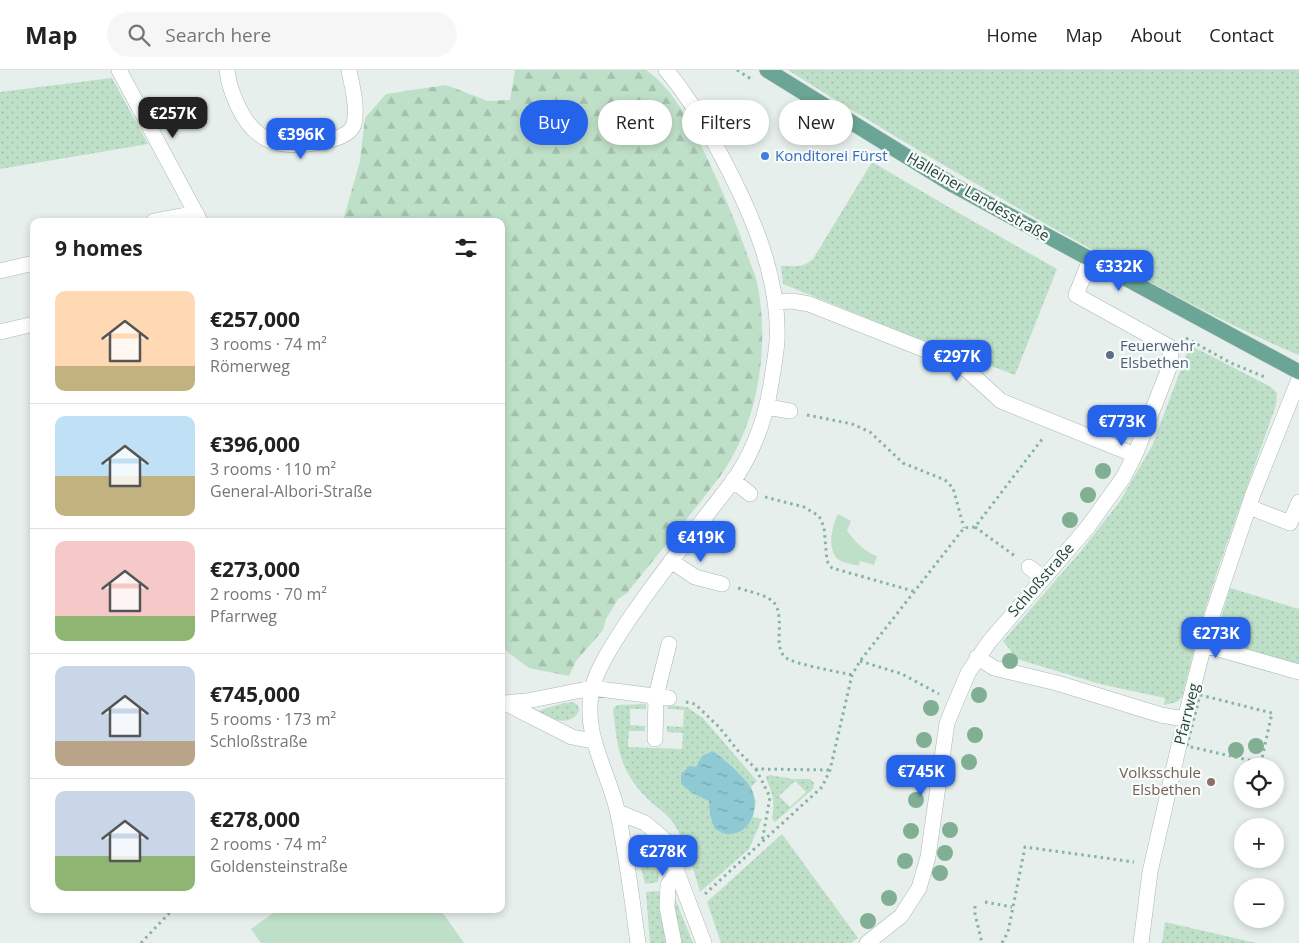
<!DOCTYPE html>
<meta charset="utf-8">
<style>
body{margin:0;font-family:"Open Sans",sans-serif;background:#f6f6f6;color:#222;height:100vh;display:flex;flex-direction:column;font-size:19px;white-space:nowrap}
*{box-sizing:border-box;margin:0}
p{font-size:16px;color:#767676}
.icon{flex:none;width:28px;height:28px;fill:none;stroke:currentColor;stroke-width:2;stroke-linecap:round;stroke-linejoin:round}
.map{position:relative;flex:1;overflow:hidden}
.side{position:absolute;left:30px;top:148px;width:475px;height:695px;display:flex;flex-direction:column;background:#fff;border-radius:10px;box-shadow:0 2px 8px #0003}
.side>*{flex:none}
.hud{position:absolute;left:520px;top:30px;width:475px;height:45px;display:flex;gap:10px}
.fabs{position:absolute;left:1234px;top:688px;display:grid;gap:10px}
.fabs a{display:grid;place-items:center;width:50px;height:50px;border-radius:50%;background:#fff;box-shadow:0 2px 8px #0003;font-size:25px}
.price{position:absolute;translate:-50% -42px;padding:0 11px;border-radius:10px;background:#2563eb;color:#fff;font-size:16px;line-height:32px;filter:drop-shadow(0 1px 2px #0008)}
.price::after{content:'';position:absolute;left:50%;top:30px;width:15px;height:11px;margin-left:-8px;background:inherit;clip-path:polygon(0 0,100% 0,50% 100%)}
.price.active{background:#222;color:#fff}
ul{padding:0;list-style:none}
li{display:flex;align-items:center;gap:15px;height:125px;padding:0 25px}
li+li{border-top:1px solid #e0e0e0}
li span{display:grid;place-items:center;flex:none;width:140px;height:100px;border-radius:10px;color:#555}
li>.icon{margin-inline-start:auto}
span .icon{width:60px;height:60px;fill:#fffc;stroke-width:1}
li b{font-size:21px}
h2{display:flex;justify-content:space-between;align-items:center;height:60px;padding:0 25px;font-size:21px}
.pill{padding:0 18px;border-radius:22px;background:#fff;box-shadow:0 2px 8px #0003;font-size:18px;line-height:45px}
.pill.active{background:#2563eb;color:#fff}
header{display:flex;align-items:center;gap:30px;box-sizing:border-box;height:70px;padding:0 25px;background:#fff;border-bottom:1px solid #e0e0e0}
header strong{font-size:24px}
nav{display:flex;gap:28px;margin-inline-start:auto;font-size:18px}
.search{width:350px;height:45px;background:#f6f6f6;display:flex;align-items:center;gap:12px;box-sizing:border-box;padding:0 18px;border-radius:28px;color:#767676;font-size:19px}
.map>svg:first-child{display:block}
.grass{fill:url(#grass-dots);fill-rule:evenodd}
.forest{fill:url(#forest-firs)}
.park{fill:#bfe0c8}
.water{fill:url(#water-ripples)}
.lines{fill:none;stroke-linecap:round;stroke-linejoin:round}
.minor-casing{stroke:#a8b8b2;stroke-width:16}
.major-casing{stroke:#c2cac8;stroke-width:16}
.path{stroke:#86b3a5;stroke-width:3;stroke-dasharray:2.5 4;stroke-linecap:butt}
.minor{stroke:#fff;stroke-width:15}
.major{stroke:#6aa596;stroke-width:15}
.tree{fill:#80af93}
.shop-dot{fill:#3f7fe0;stroke:#f7fbf9;stroke-width:2}
.service-dot{fill:#5c6f8a;stroke:#f7fbf9;stroke-width:2}
.education-dot{fill:#8d6e63;stroke:#f7fbf9;stroke-width:2}
.labels{text-anchor:middle;stroke-width:4.5;stroke-linejoin:round;paint-order:stroke}
.shop-label{font-size:15px;fill:#366cbe;stroke:#f7fbf9;text-anchor:start}
.street-label{font-size:15px;fill:#24423a;stroke:#f7fbf9}
.service-label{font-size:15px;fill:#4e5e75;stroke:#f7fbf9;text-anchor:start}
.education-label{font-size:15px;fill:#785e54;stroke:#f7fbf9;text-anchor:end}
</style>
<header>
<strong>Map</strong>
<div class="search"><svg class="icon" aria-label="search" viewBox="0 0 24 24"><circle cx="10" cy="10" r="6"/><path d="M15 15l6 6"/></svg>Search here</div>
<nav><a>Home</a><a>Map</a><a>About</a><a>Contact</a></nav>
</header>
<div class="map">
<svg width="1299" height="873" viewBox="0 0 1299 873">
<defs>
<pattern id="grass-dots" width="8" height="8" patternUnits="userSpaceOnUse" patternTransform="scale(1.25)"><rect width="8" height="8" fill="#bfe0c8"/><path d="M2 2h.1M6 6h.1" fill="none" stroke="#a4c1ad" stroke-width="1.8" stroke-linecap="round"/></pattern>
<pattern id="forest-firs" width="22" height="20" patternUnits="userSpaceOnUse" patternTransform="scale(1.25)"><rect width="22" height="20" fill="#bfe0c8"/><path d="M5 1l3.5 6h-7zM16 11l3.5 6h-7z" fill="#a4c1ad"/></pattern>
<pattern id="water-ripples" width="26" height="14" patternUnits="userSpaceOnUse" patternTransform="scale(1.25)"><rect width="26" height="14" fill="#8ec9d4"/><path d="M2 4q2-2 4 0t4 0M15 11q2-2 4 0t4 0" fill="none" stroke="#74a5ad"/></pattern>
</defs>
<rect width="100%" height="100%" fill="#e6efeb"/>
<path class="grass" d="M788,0H1299V285C1229,256 1157,216 1091,179C988,122 887,63 788,0Z
M112,8L148,74L0,99V22Z
M872,92L964,146L1057,199L1015,305L899,261L783,214L781,196C793,196 804,198 813,189Z
M1190,275L1271,317L1277,323L1276,335L1219,496L1200,556L1182,627L1177,632L1164,635L1165,628L1100,614L1017,589L1003,571L1081,481L1120,431L1152,376Z
M1230,518L1299,539V596L1214,571Z
M572,632L578,635L579,641C570,658 550,649 538,641L564,633Z
M646,634V639H630V655L645,656V661H629L628,677L682,679L683,663L667,662V656L683,657L684,640L668,639V635L687,637L703,648L757,711L751,717L756,732L753,747L762,749L749,779L700,822C693,798 687,775 674,754C667,743 654,736 646,727C619,700 617,675 613,639L617,635Z
M770,705L793,709H810L814,713L813,719L775,752L772,748C775,733 773,722 766,709L767,706ZM795,711L806,722L790,737L779,726Z
M782,764L858,868L851,873H721L707,832Z
M645,782H652C661,789 659,802 658,812L645,814L640,793L641,786Z
M659,821L667,873H650L646,822Z
M674,826L693,873H678L671,831Z
M1165,852L1256,873H1162Z"/>
<path class="forest" d="M515,0H646C680,23 702,77 719,114C729,137 739,160 747,184C750,193 755,203 757,212C770,276 759,351 721,405C691,445 658,484 627,523L618,529L606,549L603,560L576,591L569,606L529,598L501,577V151H343L360,91L365,48L386,24L446,15L488,31L510,30Z"/>
<path class="park" d="M838,444L851,451L847,461C856,472 863,481 877,486L874,495L860,491L859,496C853,494 843,493 839,490C826,481 832,455 838,444Z
M279,839H440L464,873H261L251,859Z"/>
<path class="water" d="M713,681C722,687 748,710 752,720C759,737 752,763 730,764C725,765 720,761 715,759L710,745L709,731L692,723L681,714V705L689,696L696,697L702,686Z"/>
<g class="lines">
<defs>
<path id="minor" d="M119,0L200,151
M227,0C229,20 242,52 259,64C266,70 275,73 283,74C300,76 348,73 354,54C358,37 352,16 349,0
M154,151L196,143
M0,201L34,193
M775,232L792,231L809,234L928,281L967,300L1001,331L1135,385
M0,262L34,254
M767,337L790,341
M733,410L750,424
M1249,437L1290,453L1299,432
M671,491L695,507L722,514
M1029,497L1043,508
M1204,575L1299,602
M977,587L994,598L1057,613L1161,645L1185,649
M504,633L527,631L592,618L669,628
M505,633L572,667L593,671
M655,669L656,626L669,574
M618,742L645,753L665,770L704,873
M638,873C632,830 627,787 618,744C609,701 582,666 592,619C596,602 606,586 615,571C643,526 677,484 709,442C718,430 729,417 738,404C755,377 766,346 771,314C773,300 776,286 777,271C780,208 752,144 723,89C706,57 689,27 666,0
M674,873L667,837L668,815L677,801
M867,873L901,846L919,818L928,787L947,653L968,603L989,572L1087,458L1123,408L1135,385L1171,293L1170,277L1076,225L1090,190
M1141,873L1150,802L1185,649L1210,552L1253,424L1299,309"/>
<path id="major" d="M767,0L953,115L1299,302"/>
</defs>
<use href="#minor" class="minor-casing"/>
<use href="#major" class="major-casing"/>
<path class="path" d="M737,0L751,9
M715,35L757,62
M1186,268L1231,293L1267,308
M807,345L852,354L870,362L903,393L945,410L953,418L964,458
M765,427L804,437L819,446L824,457L827,491L832,498L913,521
M975,457L1015,486
M738,518C776,529 781,528 779,569C779,575 780,582 785,587C792,594 840,602 852,605
M860,591L902,604L939,624
M1200,625L1272,643L1261,693L1187,676Z
M686,632L695,634L719,657L739,682L756,699L830,700
M756,699L770,727L762,772
M705,824L822,717L830,700L852,605L860,591L964,458L975,457L1043,368
M985,832L1012,837
M975,836V844L982,873
M141,873L173,839
M1002,873L1008,862L1025,777L1134,792"/>
<use href="#minor" class="minor"/>
<use href="#major" class="major"/>
</g>
<g class="tree">
<circle cx="1103" cy="401" r="8"/>
<circle cx="1088" cy="425" r="8"/>
<circle cx="1070" cy="450" r="8"/>
<circle cx="1010" cy="591" r="8"/>
<circle cx="979" cy="625" r="8"/>
<circle cx="931" cy="638" r="8"/>
<circle cx="975" cy="665" r="8"/>
<circle cx="924" cy="670" r="8"/>
<circle cx="1256" cy="676" r="8"/>
<circle cx="1236" cy="680" r="8"/>
<circle cx="969" cy="692" r="8"/>
<circle cx="919" cy="700" r="8"/>
<circle cx="916" cy="730" r="8"/>
<circle cx="950" cy="760" r="8"/>
<circle cx="911" cy="761" r="8"/>
<circle cx="945" cy="783" r="8"/>
<circle cx="905" cy="791" r="8"/>
<circle cx="940" cy="803" r="8"/>
<circle cx="889" cy="828" r="8"/>
<circle cx="868" cy="851" r="8"/>
</g>
<circle class="shop-dot" cx="765" cy="86" r="5"/>
<circle class="service-dot" cx="1110" cy="285" r="5"/>
<circle class="education-dot" cx="1211" cy="712" r="5"/>
<g class="labels">
<g class="shop-label">
<text x="775" y="91">Konditorei Fürst</text>
</g>
<g class="street-label">
<text transform="translate(978 127) rotate(30)" y="5">Halleiner Landesstraße</text>
<text transform="translate(1041 510) rotate(-49)" y="5">Schloßstraße</text>
<text transform="translate(1187 644) rotate(-76)" y="5">Pfarrweg</text>
</g>
<g class="service-label">
<text x="1120" y="281">Feuerwehr<tspan x="1120" dy="17">Elsbethen</tspan></text>
</g>
<g class="education-label">
<text x="1201" y="708">Volksschule<tspan x="1201" dy="17">Elsbethen</tspan></text>
</g>
</g>
</svg>
<div class="fabs">
<a><svg class="icon" aria-label="locate" viewBox="0 0 24 24"><circle cx="12" cy="12" r="6"/><path d="M12 2v4M12 18v4M2 12h4M18 12h4"/></svg></a>
<a>+</a>
<a>−</a>
</div>
<b class="price active" style="left:173px;top:69px">€257K</b>
<b class="price" style="left:301px;top:90px">€396K</b>
<b class="price" style="left:1119px;top:222px">€332K</b>
<b class="price" style="left:957px;top:312px">€297K</b>
<b class="price" style="left:1122px;top:377px">€773K</b>
<b class="price" style="left:701px;top:493px">€419K</b>
<b class="price" style="left:1216px;top:589px">€273K</b>
<b class="price" style="left:921px;top:727px">€745K</b>
<b class="price" style="left:663px;top:807px">€278K</b>
<div class="hud">
<a class="pill active">Buy</a>
<a class="pill">Rent</a>
<a class="pill">Filters</a>
<a class="pill">New</a>
</div>
<section class="side">
<h2>9 homes<svg class="icon" aria-label="filters" viewBox="0 0 24 24"><path d="M4 7h16M4 17h16"/><circle cx="9" cy="7" r="2"/><circle cx="15" cy="17" r="2"/></svg></h2>
<ul>
<li><span style="background:linear-gradient(#ffd9b3 75%,#c2b280 0)"><svg class="icon" aria-label="home" viewBox="0 0 24 24"><path d="M3 11l9-7 9 7M6 9v11h12V9"/></svg></span><div><b>€257,000</b><p>3 rooms · 74 m²</p><p>Römerweg</p></div></li>
<li><span style="background:linear-gradient(#bfe0f5 60%,#c2b280 0)"><svg class="icon" aria-label="home" viewBox="0 0 24 24"><path d="M3 11l9-7 9 7M6 9v11h12V9"/></svg></span><div><b>€396,000</b><p>3 rooms · 110 m²</p><p>General-Albori-Straße</p></div></li>
<li><span style="background:linear-gradient(#f6c9c9 75%,#8fb573 0)"><svg class="icon" aria-label="home" viewBox="0 0 24 24"><path d="M3 11l9-7 9 7M6 9v11h12V9"/></svg></span><div><b>€273,000</b><p>2 rooms · 70 m²</p><p>Pfarrweg</p></div></li>
<li><span style="background:linear-gradient(#c9d6e8 75%,#b9a48a 0)"><svg class="icon" aria-label="home" viewBox="0 0 24 24"><path d="M3 11l9-7 9 7M6 9v11h12V9"/></svg></span><div><b>€745,000</b><p>5 rooms · 173 m²</p><p>Schloßstraße</p></div></li>
<li><span style="background:linear-gradient(#c9d6e8 65%,#8fb573 0)"><svg class="icon" aria-label="home" viewBox="0 0 24 24"><path d="M3 11l9-7 9 7M6 9v11h12V9"/></svg></span><div><b>€278,000</b><p>2 rooms · 74 m²</p><p>Goldensteinstraße</p></div></li>
</ul>
</section>
</div>
